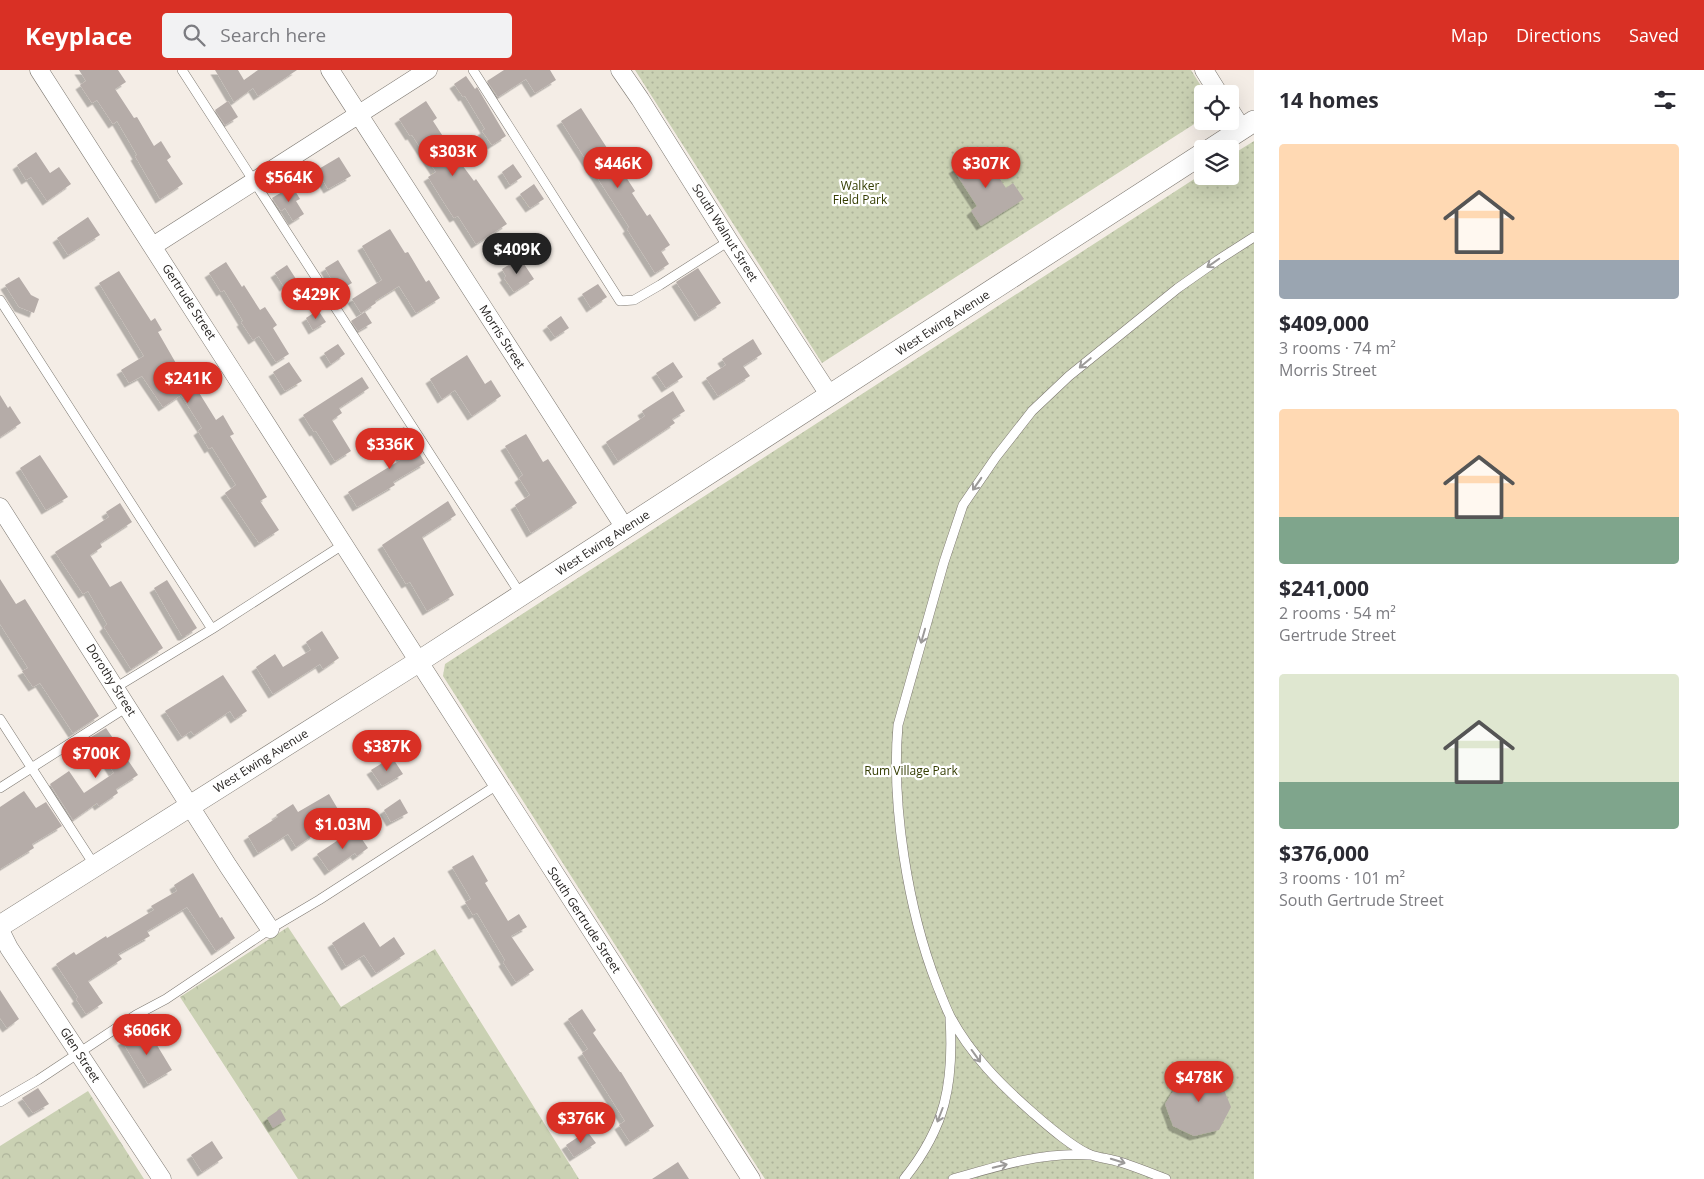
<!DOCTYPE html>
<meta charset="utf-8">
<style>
body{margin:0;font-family:"Open Sans",sans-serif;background:#f2f2f3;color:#2b2b33;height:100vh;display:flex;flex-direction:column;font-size:19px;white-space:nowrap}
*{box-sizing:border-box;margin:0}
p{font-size:16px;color:#7c7c81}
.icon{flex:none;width:28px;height:28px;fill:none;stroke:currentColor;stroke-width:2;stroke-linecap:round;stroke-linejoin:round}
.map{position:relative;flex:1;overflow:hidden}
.sheet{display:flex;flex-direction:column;background:#fff;width:450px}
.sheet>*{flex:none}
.controls{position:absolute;left:1194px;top:15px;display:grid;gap:10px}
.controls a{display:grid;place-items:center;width:45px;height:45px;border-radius:5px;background:#fff;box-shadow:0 5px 20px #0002;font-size:25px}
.price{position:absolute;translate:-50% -42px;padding:0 11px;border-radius:18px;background:#d93025;color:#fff;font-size:16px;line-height:32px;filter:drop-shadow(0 1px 2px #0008)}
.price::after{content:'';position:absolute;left:50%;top:30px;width:15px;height:11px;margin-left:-8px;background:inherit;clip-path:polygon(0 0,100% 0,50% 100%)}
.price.current{background:#222;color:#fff}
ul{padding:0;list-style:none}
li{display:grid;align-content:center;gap:10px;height:265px;padding:0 25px}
li span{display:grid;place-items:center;height:155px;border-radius:5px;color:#555}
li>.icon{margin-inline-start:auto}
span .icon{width:90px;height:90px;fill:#fffc;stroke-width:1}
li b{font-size:21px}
h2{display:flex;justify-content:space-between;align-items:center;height:60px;padding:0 25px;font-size:21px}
header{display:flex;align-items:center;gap:30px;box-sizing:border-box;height:70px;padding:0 25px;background:#d93025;color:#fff}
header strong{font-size:24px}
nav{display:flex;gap:28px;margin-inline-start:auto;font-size:18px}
.search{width:350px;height:45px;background:#f2f2f3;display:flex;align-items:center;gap:12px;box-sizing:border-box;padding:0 18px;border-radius:5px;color:#7c7c81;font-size:19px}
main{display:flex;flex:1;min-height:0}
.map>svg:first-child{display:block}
.forest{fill:url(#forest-crowns)}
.park{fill:url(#park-dots)}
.building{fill:#b5aca8;filter:url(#shadow)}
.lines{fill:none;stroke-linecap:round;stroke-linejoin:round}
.service-casing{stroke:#7d7871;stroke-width:10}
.minor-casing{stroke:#7d7871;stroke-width:19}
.tertiary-casing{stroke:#7d7871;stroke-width:22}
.service{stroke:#fff;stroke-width:9}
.minor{stroke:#fff;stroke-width:18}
.tertiary{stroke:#fff;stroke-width:21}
.oneway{stroke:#9c9a99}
.labels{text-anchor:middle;stroke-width:4.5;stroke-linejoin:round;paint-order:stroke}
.park-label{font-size:12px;fill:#333c00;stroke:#fff}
.street-label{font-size:12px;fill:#221f1d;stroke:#fff}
</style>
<header>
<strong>Keyplace</strong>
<div class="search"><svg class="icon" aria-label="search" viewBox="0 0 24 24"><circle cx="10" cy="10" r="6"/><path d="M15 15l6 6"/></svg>Search here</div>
<nav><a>Map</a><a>Directions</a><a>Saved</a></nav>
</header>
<main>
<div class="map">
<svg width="1254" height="1109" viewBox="0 0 1254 1109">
<defs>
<pattern id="forest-crowns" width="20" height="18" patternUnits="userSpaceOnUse" patternTransform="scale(1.25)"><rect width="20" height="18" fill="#cad1b3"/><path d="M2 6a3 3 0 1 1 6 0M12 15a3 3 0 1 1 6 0" fill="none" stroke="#adb39a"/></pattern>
<pattern id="park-dots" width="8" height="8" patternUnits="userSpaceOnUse" patternTransform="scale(1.25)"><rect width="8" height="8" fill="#cad1b3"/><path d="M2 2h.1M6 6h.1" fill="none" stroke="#adb39a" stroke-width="1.8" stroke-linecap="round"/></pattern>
<filter id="shadow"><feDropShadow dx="-4.5" dy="4.5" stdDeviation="0" flood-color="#0004"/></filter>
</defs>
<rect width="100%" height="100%" fill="#f4ede6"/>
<path class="forest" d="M288,857L341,937L435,879L579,1109H298L180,927Z
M88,1021L144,1109H0V1076Z"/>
<path class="park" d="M635,0H1191L1206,24H1202V49L822,293Z
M1254,71V1109H765L443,606L445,594L1202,104V106H1230V86Z"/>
<path class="building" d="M79,0H118L126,12L115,19L134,48L137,47L154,76L161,71L171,87L167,90L183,114L160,129L135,86L137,85L117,51L113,54L97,30L92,33L80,15L86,11Z
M215,0H238L244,10L258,0H297L258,26L253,18L234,32Z
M504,0H550L556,10L535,23L526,9L498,27L487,11Z
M466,6L475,19L477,17L506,66L492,75L482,61L485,59L465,26L463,27L454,14Z
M228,31L238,47L225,55L215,40Z
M426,31L437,48L433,51L457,88L474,111L476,109L507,154L476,174L458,146L454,148L443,131L428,107L436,102L412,65L410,66L399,49Z
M581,38L635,121L632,123L647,146L650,144L670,175L661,181L669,194L655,203L627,159L629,157L561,51Z
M981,81L1006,118L1013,113L1024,129L981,156L971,141L977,136L953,99Z
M36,82L50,103L59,97L71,114L47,131L31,107L26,110L17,95Z
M339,87L351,106L328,119L317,100Z
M513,94L522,107L510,115L502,102Z
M534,114L544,129L530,138L520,124Z
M292,116L300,129L296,131L304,144L293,151L285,138L281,141L272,128Z
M88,147L100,165L68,185L57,168Z
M390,159L405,183L408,182L426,212L429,210L440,228L416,243L399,216L375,231L376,233L361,243L352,229L382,210L362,176Z
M520,188L534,209L514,222L504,208L506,206L502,199Z
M338,190L352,213L338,221L325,198Z
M226,192L242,217L244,215L260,240L265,237L277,255L273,258L289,284L276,292L259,266L253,270L241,252L243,251L224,220L221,222L209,203Z
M287,195L296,209L284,217L275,203Z
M698,198L721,233L699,247L676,212Z
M119,201L151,251L155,248L162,260L158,262L181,302L185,300L216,350L223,345L234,364L230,366L267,427L260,431L279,460L259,473L225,423L236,415L212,377L209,379L198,361L202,358L181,325L163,337L142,306L129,313L121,300L144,286L99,213Z
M19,207L31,225L39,229L34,243L19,237L5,215Z
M598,214L607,227L591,238L582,224Z
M318,240L326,252L313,260L306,248Z
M365,242L372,253L358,261L351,251Z
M561,246L569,258L555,267L547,256Z
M753,269L762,284L743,296L750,306L718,326L706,308L726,295L722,289Z
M338,274L345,284L331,294L324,283Z
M467,285L485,314L491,310L501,326L472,346L455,320L442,329L430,309Z
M289,292L302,311L285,321L273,302Z
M673,292L683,307L666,318L656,303Z
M362,307L369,318L339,338L342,343L332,350L351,381L335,391L316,361L314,362L303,345Z
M673,321L685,341L672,349L675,353L618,391L606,372L645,346L642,341Z
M0,325L8,338L10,336L21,353L0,367Z
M404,357L425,393L393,412L395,415L357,437L348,422L402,389L389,366Z
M526,364L543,392L548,389L577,433L531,463L515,435L530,425L519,408L523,405L505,376Z
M40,385L68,427L46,440L20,398Z
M448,431L456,445L422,467L454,525L427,541L410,512L406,514L382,475Z
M120,433L132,452L100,473L102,477L90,485L110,517L121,511L163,578L131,599L104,557L107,554L88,521L83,524L55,482L109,447L106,442Z
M0,509L16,534L25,529L99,646L73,663L40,613L33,617L22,601L28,598L0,554Z
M167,510L197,558L185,566H182L154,518Z
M322,561L339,588L323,599L320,594L273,624L256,597L275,584L283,597L311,580L306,572Z
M223,605L247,641L235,649L230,641L194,665L191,661L182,667L165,641Z
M106,658L138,705L116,719L118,723L99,736L97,733L73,750L50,714L69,701L84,723L114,703L91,667Z
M392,687L403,704L382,716L371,700Z
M24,721L36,738L46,732L62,756L32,774L34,778L0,799V737Z
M329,724L339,741L310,758L315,764L296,777L288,764L258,783L248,766L278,747L276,745L293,734L298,742Z
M400,729L408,743L391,752L384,740Z
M355,759L368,778L357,786L355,783L329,801L317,784Z
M473,785L488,811L485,813L508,851L519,844L527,857L511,866L534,900L516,912L503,892L505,890L477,843L473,845L465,832L471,829L452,797Z
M193,803L220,848L222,847L235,868L216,881L187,837L147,861L150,866L118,884L122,889L88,911L103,933L86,944L76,929L78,927L56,894L74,882L76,885L106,866L107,868L154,840L151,836L177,821L174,815Z
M364,852L380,877L394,867L405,884L376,903L364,885L346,896L332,873Z
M0,920L19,949L7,958L0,948Z
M582,939L596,960L593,963L620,1002H621L654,1056L630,1072L619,1055L625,1051L582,983L588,979L568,949Z
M146,957L172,1000L148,1014L122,971Z
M1208,995L1227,1006L1222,1015L1231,1037L1219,1060L1194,1066L1173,1056L1165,1034L1179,1012L1202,1004Z
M38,1018L49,1034L33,1043L22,1028Z
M280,1039L286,1050L273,1058L267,1048Z
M587,1061L596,1073L574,1087L566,1075Z
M212,1071L223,1088L202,1102L191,1085Z
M678,1092L689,1109H652Z"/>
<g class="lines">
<defs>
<path id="service" d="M182,0L521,525
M473,0L620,231L634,230L660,215L729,171
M0,230L212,559
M115,618L212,559L344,474
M0,649L95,796
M0,718L127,637
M0,1032L38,1010L136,945L166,929L270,859L319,830L497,715
M904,1109C946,1057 954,1013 950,948
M953,1109C997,1096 1043,1082 1090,1085
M1166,1109C1151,1103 1136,1097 1120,1092C1111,1089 1100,1088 1091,1085C1073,1078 1048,1056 1033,1043C1001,1015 970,984 950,946C945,936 941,925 937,915C908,840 891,735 898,655L944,492L963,435L996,387L1032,341L1069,306L1178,218L1218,190L1254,167"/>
<path id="minor" d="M39,0L751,1109
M330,0L625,458
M620,0L640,29L731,174L830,326
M1204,0L1219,24
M1230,40L1242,59
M153,176L428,0
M0,437L228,796L270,859
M0,860L9,878L162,1109"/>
<path id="tertiary" d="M1211,79L1254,51
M0,856L418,592L1202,84"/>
</defs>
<use href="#service" class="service-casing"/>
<use href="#minor" class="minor-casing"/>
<use href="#tertiary" class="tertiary-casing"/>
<use href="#service" class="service"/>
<use href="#minor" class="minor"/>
<use href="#tertiary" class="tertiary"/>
</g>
<defs><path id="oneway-shaft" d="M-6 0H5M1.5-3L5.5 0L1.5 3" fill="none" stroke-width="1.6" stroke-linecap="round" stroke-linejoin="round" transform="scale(1.25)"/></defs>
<g class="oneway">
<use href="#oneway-shaft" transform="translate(1213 193) rotate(145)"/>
<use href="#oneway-shaft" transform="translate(1085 293) rotate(140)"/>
<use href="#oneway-shaft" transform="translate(977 414) rotate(125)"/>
<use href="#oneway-shaft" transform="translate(923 566) rotate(106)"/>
<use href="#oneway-shaft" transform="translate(976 986) rotate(54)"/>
<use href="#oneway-shaft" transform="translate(940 1045) rotate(111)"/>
<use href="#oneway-shaft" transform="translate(1118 1091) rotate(17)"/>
<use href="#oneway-shaft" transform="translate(1000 1096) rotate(-14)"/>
</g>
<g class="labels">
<g class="park-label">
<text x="860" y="120">Walker<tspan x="860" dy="14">Field Park</tspan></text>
<text x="911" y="705">Rum Village Park</text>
</g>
<g class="street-label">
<text transform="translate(725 163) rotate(58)" y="4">South Walnut Street</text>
<text transform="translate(189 232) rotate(57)" y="4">Gertrude Street</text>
<text transform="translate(943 253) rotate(-33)" y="4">West Ewing Avenue</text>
<text transform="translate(502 267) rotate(57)" y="4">Morris Street</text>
<text transform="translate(603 473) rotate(-33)" y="4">West Ewing Avenue</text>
<text transform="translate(111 610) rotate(58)" y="4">Dorothy Street</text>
<text transform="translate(261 691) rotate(-32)" y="4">West Ewing Avenue</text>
<text transform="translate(584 850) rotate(57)" y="4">South Gertrude Street</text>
<text transform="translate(80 985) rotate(57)" y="4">Glen Street</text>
</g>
</g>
</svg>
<div class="controls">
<a><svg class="icon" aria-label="locate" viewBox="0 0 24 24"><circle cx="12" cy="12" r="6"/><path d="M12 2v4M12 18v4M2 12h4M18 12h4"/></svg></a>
<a><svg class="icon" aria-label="layers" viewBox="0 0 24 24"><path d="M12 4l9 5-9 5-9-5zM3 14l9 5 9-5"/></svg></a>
</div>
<b class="price" style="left:453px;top:107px">$303K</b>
<b class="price" style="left:618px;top:119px">$446K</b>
<b class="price" style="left:986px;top:119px">$307K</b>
<b class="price" style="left:289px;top:133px">$564K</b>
<b class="price current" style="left:517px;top:205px">$409K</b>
<b class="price" style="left:316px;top:250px">$429K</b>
<b class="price" style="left:188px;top:334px">$241K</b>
<b class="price" style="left:390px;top:400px">$336K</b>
<b class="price" style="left:387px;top:702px">$387K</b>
<b class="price" style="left:96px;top:709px">$700K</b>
<b class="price" style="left:343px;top:780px">$1.03M</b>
<b class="price" style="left:147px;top:986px">$606K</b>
<b class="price" style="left:1199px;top:1033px">$478K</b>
<b class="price" style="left:581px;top:1074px">$376K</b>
</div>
<section class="sheet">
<h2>14 homes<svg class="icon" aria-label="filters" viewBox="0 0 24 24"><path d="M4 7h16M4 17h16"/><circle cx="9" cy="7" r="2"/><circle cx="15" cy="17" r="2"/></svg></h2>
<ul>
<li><span style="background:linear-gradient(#ffd9b3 75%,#9aa5b1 0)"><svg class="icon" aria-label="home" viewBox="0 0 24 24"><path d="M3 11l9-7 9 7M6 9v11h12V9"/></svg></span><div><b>$409,000</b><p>3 rooms · 74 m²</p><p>Morris Street</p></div></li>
<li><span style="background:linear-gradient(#ffd9b3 70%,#7fa58c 0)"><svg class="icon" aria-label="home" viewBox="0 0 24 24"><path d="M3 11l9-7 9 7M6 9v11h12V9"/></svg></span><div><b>$241,000</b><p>2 rooms · 54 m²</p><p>Gertrude Street</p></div></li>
<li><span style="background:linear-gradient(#dfe7d0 70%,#7fa58c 0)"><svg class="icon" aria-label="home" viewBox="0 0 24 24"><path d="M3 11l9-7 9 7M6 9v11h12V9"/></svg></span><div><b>$376,000</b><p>3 rooms · 101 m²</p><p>South Gertrude Street</p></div></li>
</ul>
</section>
</main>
